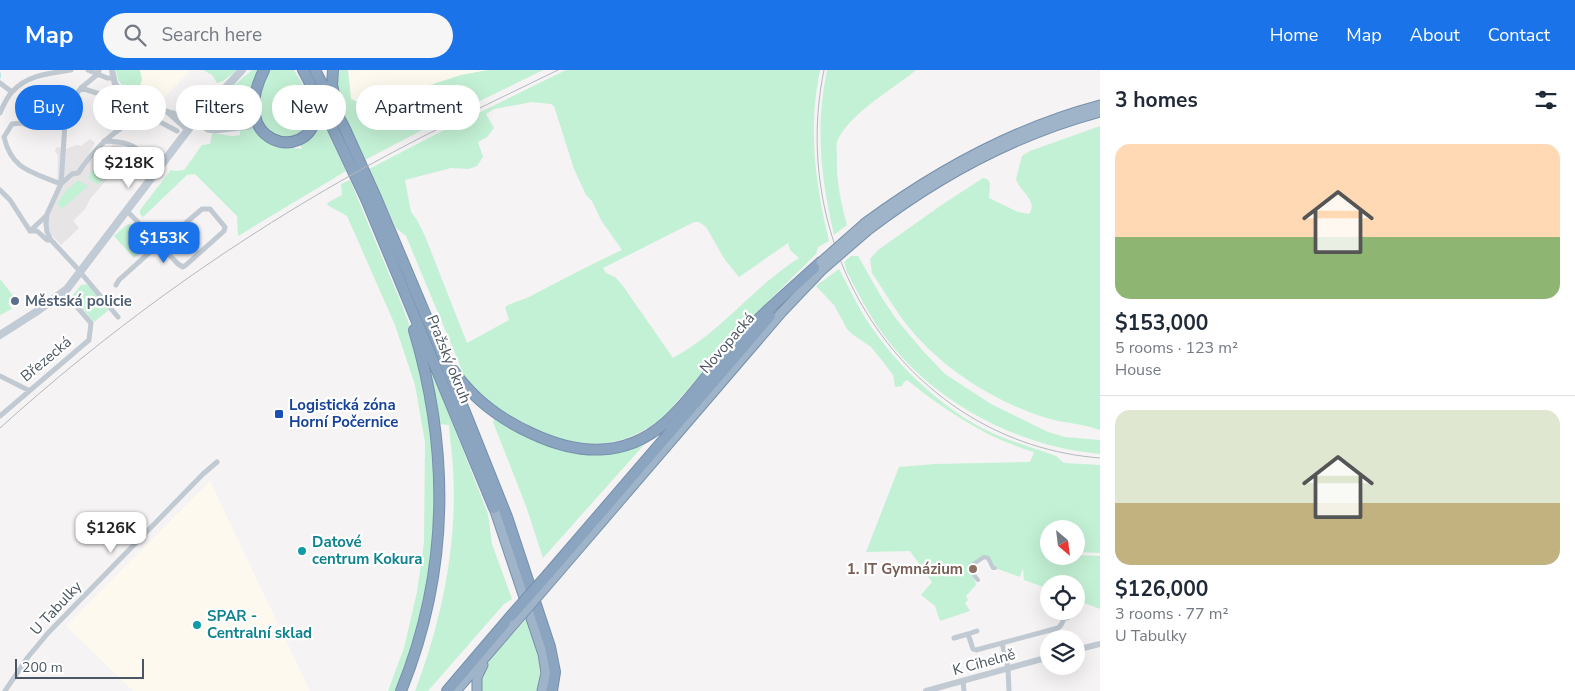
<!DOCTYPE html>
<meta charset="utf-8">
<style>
body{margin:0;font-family:"Nunito Sans",sans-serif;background:#f6f6f7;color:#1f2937;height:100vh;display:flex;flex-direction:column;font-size:19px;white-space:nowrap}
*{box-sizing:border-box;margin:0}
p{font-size:16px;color:#747a83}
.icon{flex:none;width:28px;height:28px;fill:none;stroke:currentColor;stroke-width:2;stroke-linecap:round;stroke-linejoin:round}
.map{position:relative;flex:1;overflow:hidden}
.side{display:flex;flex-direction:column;background:#fff;width:475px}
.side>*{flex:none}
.hud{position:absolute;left:15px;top:15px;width:475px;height:45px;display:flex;gap:10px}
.needle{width:32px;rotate:152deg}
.controls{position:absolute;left:1040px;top:450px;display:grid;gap:10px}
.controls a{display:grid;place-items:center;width:45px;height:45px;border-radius:50%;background:#fff;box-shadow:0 5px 20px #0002;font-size:25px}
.scale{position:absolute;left:15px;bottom:12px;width:129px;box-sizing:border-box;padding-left:5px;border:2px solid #4a5661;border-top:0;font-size:14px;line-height:18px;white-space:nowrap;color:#4a5661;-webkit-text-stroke:4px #fff;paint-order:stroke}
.price{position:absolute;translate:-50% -42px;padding:0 11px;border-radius:10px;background:#fff;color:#222;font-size:16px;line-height:32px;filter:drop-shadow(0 1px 2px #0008)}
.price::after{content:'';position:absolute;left:50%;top:30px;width:15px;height:11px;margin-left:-8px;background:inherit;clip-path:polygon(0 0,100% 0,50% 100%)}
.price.on{background:#1a73e8;color:#fff}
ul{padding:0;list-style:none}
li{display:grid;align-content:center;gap:10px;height:265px;padding:0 15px}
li+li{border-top:1px solid #e0e1e3}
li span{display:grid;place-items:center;height:155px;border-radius:15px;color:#555}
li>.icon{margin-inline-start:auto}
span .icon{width:90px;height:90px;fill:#fffc;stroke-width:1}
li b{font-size:21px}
h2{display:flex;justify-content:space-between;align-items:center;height:60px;padding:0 15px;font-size:21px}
.chip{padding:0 18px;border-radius:22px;background:#fff;box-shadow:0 5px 20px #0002;font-size:18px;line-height:45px}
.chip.on{background:#1a73e8;color:#fff}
header{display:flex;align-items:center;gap:30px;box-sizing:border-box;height:70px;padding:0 25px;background:#1a73e8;color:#fff}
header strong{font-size:24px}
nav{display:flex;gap:28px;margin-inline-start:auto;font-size:18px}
.search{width:350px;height:45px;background:#f6f6f7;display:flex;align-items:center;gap:12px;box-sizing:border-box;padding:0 18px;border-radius:28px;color:#747a83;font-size:19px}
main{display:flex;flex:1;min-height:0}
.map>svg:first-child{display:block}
.commercial{fill:#fdf9ef}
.education{fill:#e6e4e5}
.green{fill:#c3f1d5;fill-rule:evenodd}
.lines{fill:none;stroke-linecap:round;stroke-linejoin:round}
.stream{stroke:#90daee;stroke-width:1}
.trunk-casing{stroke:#7690ad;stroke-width:11}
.motorway-casing{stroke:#7690ad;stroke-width:12}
.pedestrian{stroke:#c1cad2;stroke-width:4}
.minor{stroke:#c1cad2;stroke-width:5}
.tertiary{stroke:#c1cad2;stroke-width:6}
.secondary{stroke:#c1cbd6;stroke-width:8}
.trunk{stroke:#9fb4c9;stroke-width:9}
.motorway{stroke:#8ba5c1;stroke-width:10}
.rail{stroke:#b5b8bd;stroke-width:1}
.trunk-bridge-casing{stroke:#7690ad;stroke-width:11;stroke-linecap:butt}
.motorway-bridge-casing{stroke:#7690ad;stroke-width:12;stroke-linecap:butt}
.trunk-bridge{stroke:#9fb4c9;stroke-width:9}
.motorway-bridge{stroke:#8ba5c1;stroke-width:10}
.service-dot{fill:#5c6f8a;stroke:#fff;stroke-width:2}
.transit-dot{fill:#1a4fb4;stroke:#fff;stroke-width:2}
.culture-dot{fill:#0f9aa8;stroke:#fff;stroke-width:2}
.education-dot{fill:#8d6e63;stroke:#fff;stroke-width:2}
.labels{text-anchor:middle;stroke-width:4.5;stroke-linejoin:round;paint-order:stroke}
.service-label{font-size:15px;font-weight:bold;fill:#4e5e75;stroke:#fff;text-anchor:start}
.street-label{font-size:15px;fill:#4a5661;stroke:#fff}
.transit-label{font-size:15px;font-weight:bold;fill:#164399;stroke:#fff;text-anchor:start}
.culture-label{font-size:15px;font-weight:bold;fill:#0d838f;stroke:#fff;text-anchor:start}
.education-label{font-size:15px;font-weight:bold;fill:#785e54;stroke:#fff;text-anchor:end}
</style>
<header>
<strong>Map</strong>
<div class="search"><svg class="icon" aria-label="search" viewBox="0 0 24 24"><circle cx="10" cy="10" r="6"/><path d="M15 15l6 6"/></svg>Search here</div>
<nav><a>Home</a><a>Map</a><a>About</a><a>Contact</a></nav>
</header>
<main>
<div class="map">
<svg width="1100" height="621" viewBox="0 0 1100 621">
<rect width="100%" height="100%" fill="#f5f3f3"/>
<path class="commercial" d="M140,0H191L162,30L155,33L137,23L142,10Z
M348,0H488L461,5L396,26L360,33L351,29Z
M210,411L310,621H133L66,556Z"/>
<path class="education" d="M90,69L95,73L89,83L93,86L107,85L114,72H119L123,76L109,107L90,129L85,139L73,151L79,158L61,175L48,161V138L57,115L58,85L55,81L57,77L65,79L77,75L81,76Z"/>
<path class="green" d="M116,0H140L142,10L137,23C123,17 118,15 116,0Z
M203,0H237L223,11L217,13L212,5Z
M252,0H261L251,31L224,24Z
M268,0H294C300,11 310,23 312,35C315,54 298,74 279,68C274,66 269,62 265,60L257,38L263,10Z
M337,0H348L351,29L360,33L396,26L461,5L488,0H543L447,47L363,91C352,59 336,34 337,0Z
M566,0H820C808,60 815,112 829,171L818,177L816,184C784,216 752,246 723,279C708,296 693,314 678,330C672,337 667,345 660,350C590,401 527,362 469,317L406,166L396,158L369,99L452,56ZM532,32L551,34L554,36L574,99L586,125L592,131L601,150L622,180C591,194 560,211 529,227C521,231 512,232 505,237L509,250L467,273L425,166L417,150L411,142L405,110L451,98L469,99L477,96L483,87L478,72L487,67L494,58L486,44L494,39ZM694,152H699L706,157L725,190L739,207L788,173L790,180L799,188C790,194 781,200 773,207C740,234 711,268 673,288L623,216L615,207L606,203L603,198Z
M827,0H916C893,19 847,45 837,72C836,76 837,82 837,87C836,111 841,132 847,155L834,165C821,108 815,58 827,0Z
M321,48L346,101L238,166L237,146L195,104L187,105L143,147L140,144V140L171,100L175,101L184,100L202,75L210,74L212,64C225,63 226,68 240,65V60L254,56L261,66L273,74L272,76L302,79L300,72Z
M1100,56V360C1081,353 1060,353 1040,346C991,329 944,299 911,260C896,242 885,222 872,203L870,189L878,180L943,134L983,108L987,109L990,113L989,128L1018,142L1029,144C1039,131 1019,121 1016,109L1022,86L1030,81Z
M113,78L120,83L112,95L105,90Z
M98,91L110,98L99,115L88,108Z
M78,110L88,116L62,139L57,133L69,117L70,118Z
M350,110C363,141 376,173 389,204C402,234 415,266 421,297C444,404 438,519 397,621H388L404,578L417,522L424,473L425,372L415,315L395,255L347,146L329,136L327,133L342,125L341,114Z
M128,154L134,155L149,172V175L134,188L114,166Z
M851,186H858L882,228L897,250L923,281L945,304L991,334L1048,362L1065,367L1100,370V384C1018,377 932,332 883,264C869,245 858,223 847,202L844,192Z
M839,199C849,217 858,238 870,255C897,295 936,332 978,356C1002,369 1031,377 1056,386L1064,393L1100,395V483L1076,482V459H1049V480H1044V483H1049V486H1076V485L1100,486V539L1076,530V514H1049V519L1024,510L1023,498L1020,507L995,498L984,488L972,495L976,515L966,526L968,530L965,533L970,541L940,551L935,536L921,525L932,512L910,481L866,482L899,397L935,394L1030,392L1034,382C986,368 946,341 907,310L904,312L902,316L895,317L893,305L884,293L871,277L852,264L847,259L834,235L816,216Z
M0,209L15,228L8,233L12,239L0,245Z
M86,214L91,217L109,240L94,252L72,226L81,215Z
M428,291L488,444L492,474L512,529L504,534L428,621H415C442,551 458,472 453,397C452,383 450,369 449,355L439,354Z
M494,347C530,371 573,394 617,381C628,378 639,372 650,368L543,488L526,436L493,352Z
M527,548L543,597L540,621H480L479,608L487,593Z"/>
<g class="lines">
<path class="stream" d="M0,3V8"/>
<defs>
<path id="trunk" d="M865,153C937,100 1013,58 1100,35
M867,161C937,107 1014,65 1100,42
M494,438L543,584L546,603L542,621
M551,511L782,242L823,199
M456,621L514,554
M477,621V607L483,595"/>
<path id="motorway" d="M264,0C226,76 308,92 315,48C316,41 314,32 313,25
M303,0L324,40L366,129L494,438
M315,0L345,59L377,130L437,272L507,447L550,577L555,602L552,621
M333,0L332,15L336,32
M454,301C473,329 502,350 533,364C578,385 625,388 665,353C690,331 709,301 732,276C759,246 790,220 821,192
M549,503L770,246
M401,621C449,503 450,381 414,260
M447,621L511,546"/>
</defs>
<use href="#trunk" class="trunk-casing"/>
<use href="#motorway" class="motorway-casing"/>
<path class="pedestrian" d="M978,510L972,502V495L984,487L988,488L993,498H995"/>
<path class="minor" d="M88,0L107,8H113
M99,0L98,4L81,18L66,38L61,114L47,144L46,154L47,162L51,170L76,197L118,247
M0,13L12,22
M81,18L103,25
M128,35L177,61
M0,43C3,36 7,27 12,22C27,5 50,3 71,0
M194,52L208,60L214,61L250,57
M104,71C116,71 135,73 141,84L135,100
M62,113L72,104L78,103C98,74 113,62 143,44
M61,114C33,102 12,101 4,67L12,54L21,53L32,57C40,45 51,34 66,38
M0,120L10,130L30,161L47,145
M30,161H37L47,170H51
M159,174L178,194L183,197L186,195L224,161L225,157L210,139H202L160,175
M116,215L119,210L159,174L127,141
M0,306L28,320
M0,346L89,270L91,253L64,222
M1062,541L1063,546L1067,548L1071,545V541
M968,564L977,561
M954,568L968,564L973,579L976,580L1058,558L1061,555L1065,547
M1002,573L1008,598L1009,621
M963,611L964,621
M5,621L28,587L48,563L203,404L217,392"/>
<path class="tertiary" d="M112,0L115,14L121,21L152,36L168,42L188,60
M172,43L194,52
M1076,580L1100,574
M926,621L1049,587"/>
<path class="secondary" d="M0,265L36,242L67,219L194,52L242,0"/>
<use href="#trunk" class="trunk"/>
<use href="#motorway" class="motorway"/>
<path class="rail" d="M824,0C786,183 908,373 1100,388
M0,358C104,264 217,182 339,112C410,71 484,36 558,0"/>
<defs>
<path id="trunk-bridge" d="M821,192L865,153
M823,199L867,161
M514,554L551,511"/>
<path id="motorway-bridge" d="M511,546L549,503"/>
</defs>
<use href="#trunk-bridge" class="trunk-bridge-casing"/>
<use href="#motorway-bridge" class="motorway-bridge-casing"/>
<use href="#trunk-bridge" class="trunk-bridge"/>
<use href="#motorway-bridge" class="motorway-bridge"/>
</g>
<circle class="service-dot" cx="15" cy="231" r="5"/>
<rect class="transit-dot" x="274" y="339" width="10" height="10" rx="2.5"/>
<g class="culture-dot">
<circle cx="302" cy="481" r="5"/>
<circle cx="197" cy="555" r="5"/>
</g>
<circle class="education-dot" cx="973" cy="499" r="5"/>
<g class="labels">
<g class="service-label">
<text x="25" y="236">Městská policie</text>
</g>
<g class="street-label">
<text transform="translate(727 273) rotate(-49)" y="5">Novopacká</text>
<text transform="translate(46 289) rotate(-40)" y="5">Březecká</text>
<text transform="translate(449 289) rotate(68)" y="5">Pražský okruh</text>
<text transform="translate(56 538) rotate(-47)" y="5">U Tabulky</text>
<text transform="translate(984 592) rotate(-15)" y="5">K Cihelně</text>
</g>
<g class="transit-label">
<text x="289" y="340">Logistická zóna<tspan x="289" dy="17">Horní Počernice</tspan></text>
</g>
<g class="culture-label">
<text x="312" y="477">Datové<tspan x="312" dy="17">centrum Kokura</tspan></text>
<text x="207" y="551">SPAR -<tspan x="207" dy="17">Centralní sklad</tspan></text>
</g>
<g class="education-label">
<text x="963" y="504">1. IT Gymnázium</text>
</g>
</g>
</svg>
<div class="controls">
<a><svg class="needle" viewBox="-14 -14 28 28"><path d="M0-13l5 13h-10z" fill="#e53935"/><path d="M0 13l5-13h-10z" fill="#747a83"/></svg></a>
<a><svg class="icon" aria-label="locate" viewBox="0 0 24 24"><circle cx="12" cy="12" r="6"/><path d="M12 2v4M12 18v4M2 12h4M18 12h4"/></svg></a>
<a><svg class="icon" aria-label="layers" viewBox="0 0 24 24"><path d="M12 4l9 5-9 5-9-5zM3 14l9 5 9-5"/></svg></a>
</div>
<div class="scale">200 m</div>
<b class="price" style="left:129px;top:119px">$218K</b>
<b class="price on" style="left:164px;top:194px">$153K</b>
<b class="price" style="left:111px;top:484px">$126K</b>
<div class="hud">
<a class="chip on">Buy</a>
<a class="chip">Rent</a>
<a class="chip">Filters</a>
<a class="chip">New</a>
<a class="chip">Apartment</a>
</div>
</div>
<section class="side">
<h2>3 homes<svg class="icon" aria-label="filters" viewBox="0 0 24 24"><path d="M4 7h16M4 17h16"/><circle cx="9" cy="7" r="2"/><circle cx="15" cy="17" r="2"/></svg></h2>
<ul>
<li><span style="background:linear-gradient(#ffd9b3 60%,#8fb573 0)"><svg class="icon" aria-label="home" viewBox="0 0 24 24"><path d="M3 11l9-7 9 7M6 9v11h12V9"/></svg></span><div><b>$153,000</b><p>5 rooms · 123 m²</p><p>House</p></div></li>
<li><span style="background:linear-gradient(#dfe7d0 60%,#c2b280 0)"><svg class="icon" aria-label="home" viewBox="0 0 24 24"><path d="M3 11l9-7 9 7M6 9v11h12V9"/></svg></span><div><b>$126,000</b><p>3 rooms · 77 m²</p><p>U Tabulky</p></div></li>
</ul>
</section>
</main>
